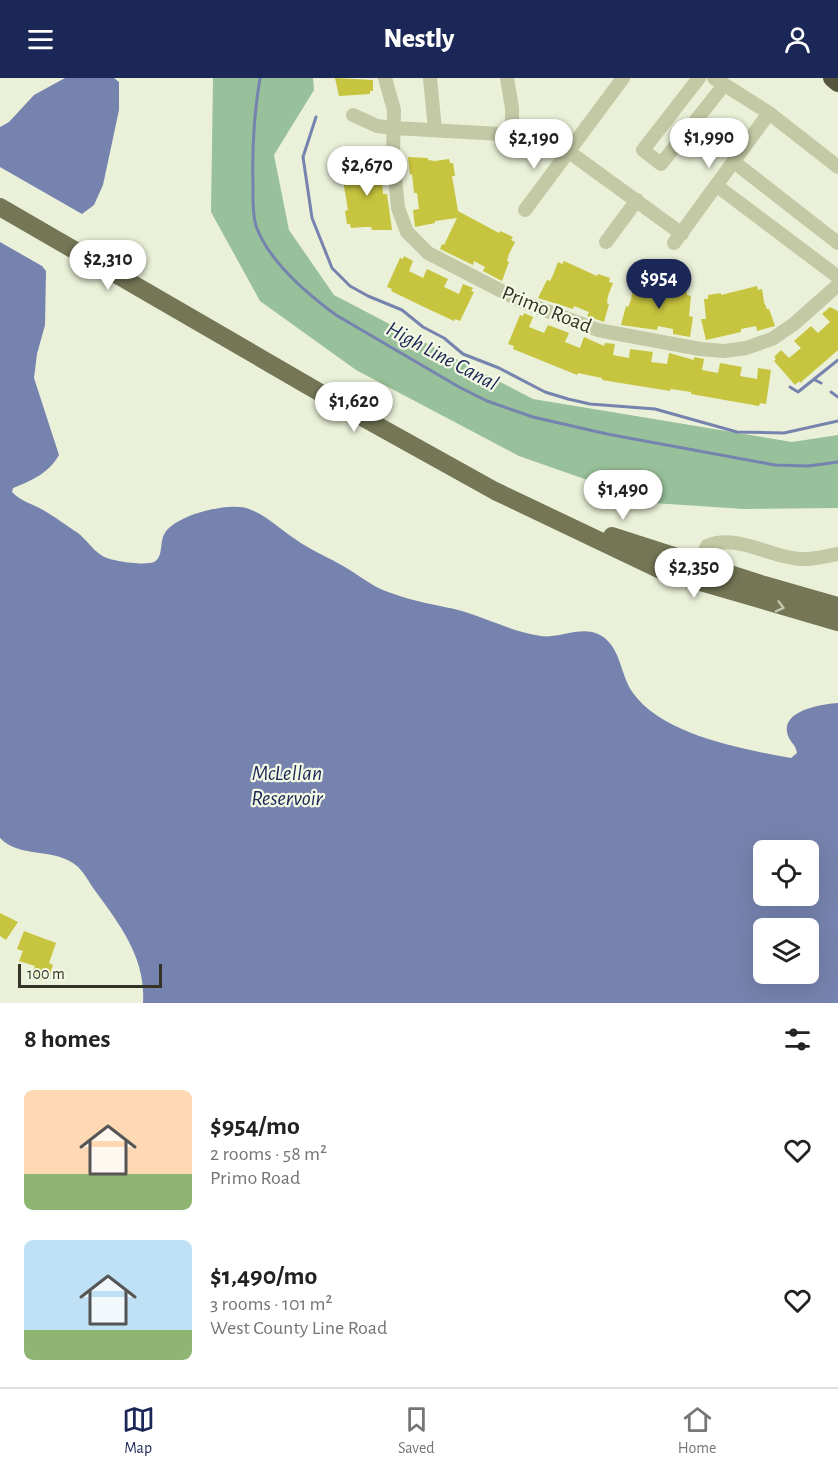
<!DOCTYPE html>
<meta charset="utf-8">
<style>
body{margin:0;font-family:"Alegreya Sans",sans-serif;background:#f2f2f2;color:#222;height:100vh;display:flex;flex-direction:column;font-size:22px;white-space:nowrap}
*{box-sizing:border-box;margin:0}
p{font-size:20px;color:#767676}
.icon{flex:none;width:33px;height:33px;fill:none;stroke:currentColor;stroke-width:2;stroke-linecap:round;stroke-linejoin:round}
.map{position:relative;height:925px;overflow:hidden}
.drawer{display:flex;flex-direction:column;background:#fff;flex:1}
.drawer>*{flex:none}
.controls{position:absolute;left:753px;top:762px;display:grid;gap:12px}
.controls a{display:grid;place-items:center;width:66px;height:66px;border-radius:9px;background:#fff;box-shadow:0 6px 24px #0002;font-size:30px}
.scale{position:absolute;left:18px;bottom:15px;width:144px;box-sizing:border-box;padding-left:6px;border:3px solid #333426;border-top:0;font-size:16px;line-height:21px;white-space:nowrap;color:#333426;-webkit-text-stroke:4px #f3f9e4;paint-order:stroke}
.price{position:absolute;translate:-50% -51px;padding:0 14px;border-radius:21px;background:#fff;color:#222;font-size:20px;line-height:39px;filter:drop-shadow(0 2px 3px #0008)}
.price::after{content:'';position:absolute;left:50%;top:36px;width:18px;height:14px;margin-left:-9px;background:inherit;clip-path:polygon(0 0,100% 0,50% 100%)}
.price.on{background:#1b2756;color:#fff}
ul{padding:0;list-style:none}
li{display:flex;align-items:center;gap:18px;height:150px;padding:0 24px}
li span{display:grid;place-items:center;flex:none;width:168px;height:120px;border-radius:9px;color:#555}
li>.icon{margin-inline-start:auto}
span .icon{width:72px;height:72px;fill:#fffc;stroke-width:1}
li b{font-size:26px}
h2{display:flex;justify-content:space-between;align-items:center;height:72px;padding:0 24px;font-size:26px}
header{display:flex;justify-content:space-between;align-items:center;height:78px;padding:0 24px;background:#1b2756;color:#fff;font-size:27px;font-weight:800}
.menu{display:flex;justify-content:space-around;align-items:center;height:84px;border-top:2px solid #e0e0e0;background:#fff;font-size:16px;color:#767676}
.menu a{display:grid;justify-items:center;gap:3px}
.menu .on{color:#1b2756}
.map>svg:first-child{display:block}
.green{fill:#98c09a}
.water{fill:#7683ae;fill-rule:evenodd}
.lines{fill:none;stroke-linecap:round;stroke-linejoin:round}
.stream{stroke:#7683ae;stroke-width:3}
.building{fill:#c7c43f}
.minor{stroke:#c2c9a4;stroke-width:14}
.major{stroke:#747656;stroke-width:18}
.highway{stroke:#54553c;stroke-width:18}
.oneway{stroke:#c0c5ab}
.labels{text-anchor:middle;stroke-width:4.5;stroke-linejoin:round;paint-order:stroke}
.street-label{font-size:21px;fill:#333426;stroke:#f3f9e4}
.water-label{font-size:22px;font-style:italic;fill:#1b2756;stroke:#f3f9e4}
</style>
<header><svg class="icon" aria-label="menu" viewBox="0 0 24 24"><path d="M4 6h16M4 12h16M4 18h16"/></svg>Nestly<svg class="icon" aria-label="person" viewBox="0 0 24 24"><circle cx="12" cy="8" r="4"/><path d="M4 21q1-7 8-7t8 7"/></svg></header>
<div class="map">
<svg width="838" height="925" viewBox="0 0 838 925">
<rect width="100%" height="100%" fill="#eaf1d8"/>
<path class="green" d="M213,0H313L314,12L274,77L289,152L334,217L533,321L792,364L838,357V430L744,431L653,425L519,378L356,292L260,223L211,134Z"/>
<path class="water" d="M65,0H114L119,4V32L103,107L94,127L82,136L0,89V49L9,44L34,17Z
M0,164L42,188L46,193L45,247L37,276L34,300L59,377C49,395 31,403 13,410L12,414C20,423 33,426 43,432C54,438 67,448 78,455C86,461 92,471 101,477C108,483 145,488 154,484C164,479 159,463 165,455C175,437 231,423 249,431C266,437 280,451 295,461C310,472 328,479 343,488C359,497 374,510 391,515C414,524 439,527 462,533C489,541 513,554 541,558C560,561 581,547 600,557C621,568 620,597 633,615C663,657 742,671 791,680L797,675C796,666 788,663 787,654C783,632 823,626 838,625V925H143C146,881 121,848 96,814C90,806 84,794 77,788C55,769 20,781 0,760ZM764,772H808V818H764ZM764,850H808V896H764Z"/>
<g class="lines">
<path class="stream" d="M260,0C254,36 252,70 253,106C253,120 252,134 256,148C269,184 306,215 336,237L459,309L487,323L533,339L607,356L775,387L808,388L838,384
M316,39L303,79L312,140L332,190L350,208L368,218L402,232L423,249L444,260L463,276L499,290L545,314L568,321L590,326L655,331L737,354L784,355L838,343
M815,302L821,305
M790,309L798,314L838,282
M831,314L838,319"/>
</g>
<path class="building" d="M335,0L373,2V13H370V16L339,18Z
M408,79L428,80V82L435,83L449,81L450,85H453L455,98H452L458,133L499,155L500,153L513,159L511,162L515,164L509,176L507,183L509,184L502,203L483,193L485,189L474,183L473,187L440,171L442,166L444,167L457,140L435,143V145L415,149L413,132L419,131L417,115H414L412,96L410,97Z
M384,82L386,100H382L383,116H387L392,152H372L371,149H364L351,150L350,146H347L345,133L348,132L342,96H346L345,92L359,90L366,88V86Z
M404,178L413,183L409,193L423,200L427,191L448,201L444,209L459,216L463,206L473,210L471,213L474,214L460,243L455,241L454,243L426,230L391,213L392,211L387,209L400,180L403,181Z
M564,183L597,198L598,196L610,200L609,204L613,205L608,218L607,225L609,226L604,244L587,238L589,234L574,228L573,231L538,220L547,202L550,203L553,197L558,184L562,186Z
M638,206L674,214V211L687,214V217L691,218L689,238L693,239L690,259L673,256V251L658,248L657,252L621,247L626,228L628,229L631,222L633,208L637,209Z
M757,208L758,212L762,211L764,224L767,231H769L775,248L757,253L756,248L741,251V254L706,262L701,241H706L704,221H708V217L721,215V217Z
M830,229L838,233V272L800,305L799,303L795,307L774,283L776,281L774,279L781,272L789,280L801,270L794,263L811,248L818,255L830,244L822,236Z
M524,235L533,239L529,249L544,255L548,247L569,255L565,264L580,270L584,259L604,268L605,265L615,266L613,277L629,280L630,271L653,274L651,284L667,286L669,275L694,282V279L704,281L702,292L718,295L720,285L742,289L740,298L757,301L758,290L771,292L766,326L760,325L759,328L691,316V314L671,311L670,313L602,302V300L578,295L577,297L513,271L514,268L508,266L520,237L523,238Z
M0,835L18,844L6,862L0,858Z
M24,853L56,865L49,885L53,887L50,897L45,895L42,902L31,898L35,888L19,883L23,873L17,871Z"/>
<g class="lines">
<path class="minor" d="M385,0L394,32L393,78L398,130L407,154L428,175L523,224L598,252L700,271L724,273L746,270L772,261L794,246L838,207
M430,0L435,51
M507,0L512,30V56
M699,0L643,72L661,86L724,7
M714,0L769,35L838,89
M353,37L377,48L394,50L539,58L554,63L682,156
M734,84L838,165
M717,108L838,199
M525,132L623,0
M606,164L637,122
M674,165L769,35
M699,487L707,468C736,455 769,479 800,481C812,482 826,478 838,476"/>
<path class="major" d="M0,129L369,343L495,413L663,493L838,544
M612,458L764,507L838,528"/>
<path class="highway" d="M832,0L838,5"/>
</g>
<defs><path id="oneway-chevron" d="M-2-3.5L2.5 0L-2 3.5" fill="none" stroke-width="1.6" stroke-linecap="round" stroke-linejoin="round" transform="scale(1.5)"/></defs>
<use class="oneway" href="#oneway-chevron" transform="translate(780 529) rotate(15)"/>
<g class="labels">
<g class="street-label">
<text transform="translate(547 231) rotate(22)" y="7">Primo Road</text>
</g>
<g class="water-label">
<text transform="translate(443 277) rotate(28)" y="8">High Line Canal</text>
<text x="287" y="702">McLellan<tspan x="287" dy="25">Reservoir</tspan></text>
</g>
</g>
</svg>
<div class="controls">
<a><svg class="icon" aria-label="locate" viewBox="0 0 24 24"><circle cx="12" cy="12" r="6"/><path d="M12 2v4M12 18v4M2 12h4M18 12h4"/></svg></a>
<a><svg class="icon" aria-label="layers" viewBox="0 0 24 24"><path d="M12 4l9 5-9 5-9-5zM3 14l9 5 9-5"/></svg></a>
</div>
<div class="scale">100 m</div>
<b class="price" style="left:709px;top:91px">$1,990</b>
<b class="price" style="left:534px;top:92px">$2,190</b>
<b class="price" style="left:367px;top:119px">$2,670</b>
<b class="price" style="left:108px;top:213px">$2,310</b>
<b class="price on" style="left:659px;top:232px">$954</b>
<b class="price" style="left:354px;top:355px">$1,620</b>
<b class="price" style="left:623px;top:443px">$1,490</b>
<b class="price" style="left:694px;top:521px">$2,350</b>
</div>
<section class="drawer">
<h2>8 homes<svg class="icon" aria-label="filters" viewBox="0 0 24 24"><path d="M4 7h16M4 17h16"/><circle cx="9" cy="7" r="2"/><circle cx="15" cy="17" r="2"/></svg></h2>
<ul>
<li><span style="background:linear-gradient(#ffd9b3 70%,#8fb573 0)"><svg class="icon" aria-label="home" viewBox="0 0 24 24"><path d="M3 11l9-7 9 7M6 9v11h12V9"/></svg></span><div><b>$954/mo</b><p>2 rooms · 58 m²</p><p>Primo Road</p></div><svg class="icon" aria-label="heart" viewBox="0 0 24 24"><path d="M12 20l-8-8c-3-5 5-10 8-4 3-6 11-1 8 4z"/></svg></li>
<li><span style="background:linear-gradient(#bfe0f5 75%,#8fb573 0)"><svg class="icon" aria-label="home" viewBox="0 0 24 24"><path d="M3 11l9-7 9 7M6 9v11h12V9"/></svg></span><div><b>$1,490/mo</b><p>3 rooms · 101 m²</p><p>West County Line Road</p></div><svg class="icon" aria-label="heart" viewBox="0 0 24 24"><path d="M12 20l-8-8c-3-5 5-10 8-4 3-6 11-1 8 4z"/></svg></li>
</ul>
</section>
<nav class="menu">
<a class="on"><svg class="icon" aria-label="map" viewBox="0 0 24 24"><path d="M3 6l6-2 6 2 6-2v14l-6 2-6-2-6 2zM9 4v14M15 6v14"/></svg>Map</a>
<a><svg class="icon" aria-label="saved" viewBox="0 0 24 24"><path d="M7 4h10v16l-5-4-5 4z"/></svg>Saved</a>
<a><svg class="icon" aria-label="home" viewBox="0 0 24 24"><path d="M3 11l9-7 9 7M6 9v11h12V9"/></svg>Home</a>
</nav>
